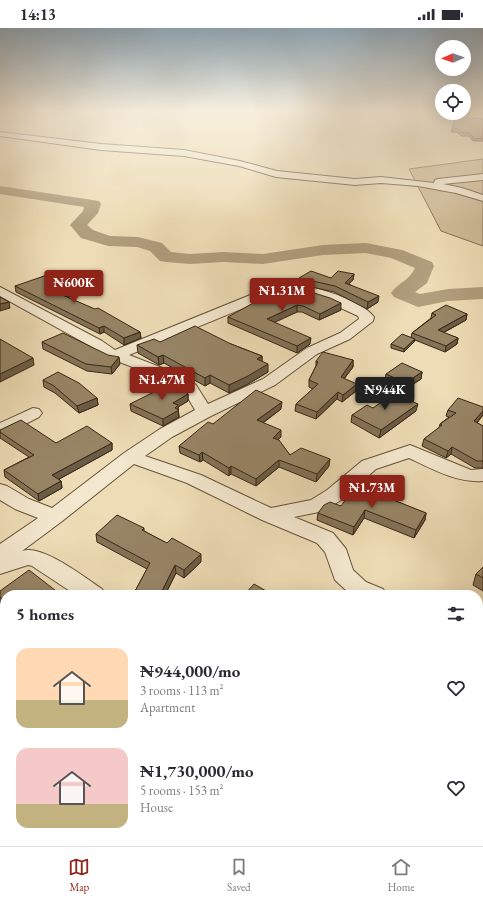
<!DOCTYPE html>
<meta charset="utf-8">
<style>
body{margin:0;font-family:"EB Garamond",serif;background:#f2f2f3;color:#2b2b33;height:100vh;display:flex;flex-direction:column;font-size:15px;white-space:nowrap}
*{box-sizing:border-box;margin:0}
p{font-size:13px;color:#7c7c81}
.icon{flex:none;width:22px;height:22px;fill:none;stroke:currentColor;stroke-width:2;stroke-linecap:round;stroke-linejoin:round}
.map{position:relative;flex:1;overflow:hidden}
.drawer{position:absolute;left:0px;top:562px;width:483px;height:256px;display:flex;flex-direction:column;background:#fff;border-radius:16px 16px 0 0;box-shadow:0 4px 16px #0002}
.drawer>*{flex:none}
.needle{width:26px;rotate:268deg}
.buttons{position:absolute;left:435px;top:12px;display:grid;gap:8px}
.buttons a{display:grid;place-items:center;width:36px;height:36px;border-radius:50%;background:#fff;box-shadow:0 4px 16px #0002;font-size:20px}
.price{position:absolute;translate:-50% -34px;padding:0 9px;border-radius:4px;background:#8f2418;color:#fff;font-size:13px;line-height:26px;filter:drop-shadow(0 1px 2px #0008)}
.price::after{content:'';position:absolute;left:50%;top:24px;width:12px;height:9px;margin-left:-6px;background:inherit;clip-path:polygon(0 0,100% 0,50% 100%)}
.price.current{background:#222;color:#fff}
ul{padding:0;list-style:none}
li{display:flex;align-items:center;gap:12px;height:100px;padding:0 16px}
li span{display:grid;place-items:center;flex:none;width:112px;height:80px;border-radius:12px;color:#555}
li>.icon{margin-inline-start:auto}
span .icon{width:48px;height:48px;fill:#fffc;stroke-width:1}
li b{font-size:17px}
h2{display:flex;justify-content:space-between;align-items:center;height:48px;padding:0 16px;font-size:17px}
.status{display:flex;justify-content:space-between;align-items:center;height:28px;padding:0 20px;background:#fff;direction:ltr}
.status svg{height:11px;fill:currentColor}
.menu{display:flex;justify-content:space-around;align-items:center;height:56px;border-top:1px solid #e1e1e2;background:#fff;font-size:11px;color:#7c7c81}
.menu a{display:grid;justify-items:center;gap:2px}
.menu .current{color:#8f2418}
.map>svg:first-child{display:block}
.green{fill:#cfbd99;stroke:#847255}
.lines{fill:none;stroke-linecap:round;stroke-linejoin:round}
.river{fill:#b09e7d;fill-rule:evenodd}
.minor-casing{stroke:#67543a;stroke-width:2}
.minor{fill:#f3e8cf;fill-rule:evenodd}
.wall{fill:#827258;stroke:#3a2711}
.shaded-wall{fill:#6a5d47;stroke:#3a2711}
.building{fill:#978566;stroke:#3a2711}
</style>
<div class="status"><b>14:13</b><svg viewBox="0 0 49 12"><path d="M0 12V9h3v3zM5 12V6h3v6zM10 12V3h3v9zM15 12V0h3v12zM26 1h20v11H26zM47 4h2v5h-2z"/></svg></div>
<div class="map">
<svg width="483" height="818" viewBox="0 0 483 818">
<rect width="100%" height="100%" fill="#eddcb5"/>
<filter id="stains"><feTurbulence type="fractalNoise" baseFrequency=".005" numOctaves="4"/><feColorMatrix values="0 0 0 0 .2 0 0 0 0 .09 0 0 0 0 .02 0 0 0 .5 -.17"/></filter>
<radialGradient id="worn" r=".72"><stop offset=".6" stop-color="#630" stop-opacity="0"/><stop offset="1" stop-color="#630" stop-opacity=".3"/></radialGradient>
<path class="green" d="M483,131V218L441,203L409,141Z"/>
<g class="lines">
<path class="river" d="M0,158L99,173L101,176L98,185L87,197L93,202L110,208L138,209L162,215L171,224L190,226L224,224L263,226L323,217L366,215L402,222L432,234L434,238L427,255L415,264L420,266L448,261L483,259V271L448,273L418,279L394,269L391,265C398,255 410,252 415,240L391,230L366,225L323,227L263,236L224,234L190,236L166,234L160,233L150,223L137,219L108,218L81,210L70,197L83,183L84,179L0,166Z"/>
<defs>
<path id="minor" d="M0,104L101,116L184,122L240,133L277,143L355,151L381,149L434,155L435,152L438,151L483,146V152L443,156L462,160L483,167V173L456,165L418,158L381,155L355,157L276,149L239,138L184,128L101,122L0,108Z
M288,257C308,255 362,272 374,289L373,293L350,311L317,326L275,357L211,388L172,409L145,428L201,447L271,480L311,472L327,462L362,433L410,417L471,442L483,441V453C457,455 432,441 409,430L376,441L341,472L324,483L294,489L333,505L346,521L353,542L366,554L383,561L387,567L350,566L335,552L325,524L317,515L262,492L187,455L134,436L61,494L22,523C42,516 84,549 102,561L106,567H76L32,538L28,537L0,546V516L38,490L15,481L0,472V456L7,458L29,471L52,480L124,425L160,401L195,382L184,363L171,354L104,328L92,319L0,268V259L102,313L115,322L265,261ZM298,265L330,275L358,288L359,291L340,305L307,320L263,351L208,376L196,357L183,348L129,327L273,268Z
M33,380L39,381L42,385L39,389L6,406L0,407V395Z
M478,587L483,588V608L478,607Z
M5,732V761L0,763V734Z
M390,813H425L427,818H392Z"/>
</defs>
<use href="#minor" class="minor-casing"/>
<use href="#minor" class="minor"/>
</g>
<path class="wall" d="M468,90L483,91V113H473L469,108H461L457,104H451L452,101Z
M354,246L353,252L349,256L378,274L367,281L334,264L299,256V250H331Z
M15,258L79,265L67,269L140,304L141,310L124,317L104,304L100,306L16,264Z
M298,260L341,282L319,292L302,284H297L274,294L310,316L297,325L228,295V289Z
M432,285L467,286L466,292L443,305L458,310L457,316L445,324L415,312L414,314L404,324L391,320V316L411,310L412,305L431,290Z
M42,314L120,336L112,346L87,343L43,321Z
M160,314L231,316L262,328V333L268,344L248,356L229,365L210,355L205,358L164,335L159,337L138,325L137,317Z
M353,332V339L344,351L356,363L342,374L337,371L316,391L295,383L296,376L313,361L309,359V352L316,338V333Z
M422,344L421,351L404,362L385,353L386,346Z
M43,352L97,370L98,377L79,385L55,365L44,359Z
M168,361L188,366V373L178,379L179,389L163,398L131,383L130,376Z
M373,380L416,383L379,410L351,394L352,387Z
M281,381L263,395L281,409L278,412L290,427L329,438L316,454L279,439L256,458L231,446L229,448L203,432L200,434L180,425L179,418L213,396Z
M448,382L483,387L477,395L483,398V440H475L451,426L446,430L422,418L424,411L439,400L440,396L449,389L446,388Z
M0,402L56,415H112V422L59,451L61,453L62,460L39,473L5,449L4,442L29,429L0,410Z
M387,470L426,485L425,492L414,510L364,490L353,507L317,492L318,485L341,478Z
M144,500V503L201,534L184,550L176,545L165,567H133L147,541L97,514L96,506Z
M483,539V563L473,557L476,546Z
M0,563L60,566L5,567V579L0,575Z
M483,605V688L478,685V614Z"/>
<path class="shaded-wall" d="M354,246L353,252L344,261L345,255Z
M78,259L79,265L61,272L60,266Z
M379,268L378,274L367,281L368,274Z
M9,274L10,280L0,283V276Z
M341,275V282L319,292L320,286Z
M297,277V284L267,298V291Z
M467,286L466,292L437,308L438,302Z
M104,298V304L100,306L99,300Z
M140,304L141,310L124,317V310Z
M311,310L310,316L297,325V318Z
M458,310L457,316L445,324L446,318Z
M415,311L414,314L404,324V321Z
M163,327L164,335L159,337L158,329Z
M262,328V336L257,331Z
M119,329L120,336L112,346L111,339Z
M33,330L34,337L0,354V346Z
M353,332V339L340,356L341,349Z
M268,336V344L248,356L229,365V357Z
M422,344L421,351L404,362L405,355Z
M210,347V355L205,358V350Z
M357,356L356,363L342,374L343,367Z
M338,364L337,371L316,391L317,384Z
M188,366V373L178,379L179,389L163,398V391L173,375Z
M97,370L98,377L79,385L77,378Z
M282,374L281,381L257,399V392Z
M418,376L416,383L379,410L381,402Z
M483,383V387L472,400L474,393Z
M281,402V409L272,417L273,410Z
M112,415V422L54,454L52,447Z
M452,419L451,426L446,430L448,423Z
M202,424L203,432L200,434L199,427Z
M330,431L329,438L316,454L317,446Z
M279,432V439L256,458V451Z
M231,438V446L229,448V440Z
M61,453L62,460L39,473L38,466Z
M365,482L364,490L353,507L354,499Z
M426,485L425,492L414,510L416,502Z
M201,526V534L184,550V542Z
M175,537L176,545L165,567H160Z
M5,632V641L0,645V635Z"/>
<path class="building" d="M464,83H470L468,90L483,91V110L474,111L470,105H462L458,101H452L457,85H464Z
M311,243L331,250L338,243L354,246L345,255L379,268L368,274L335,258L299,250Z
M50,246L78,259L60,266L95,281L98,280L140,304L124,310L104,298L99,300L15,258Z
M298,260L330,270L341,275L320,286L303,278L297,277L267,291L311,310L297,318L228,289L275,263Z
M0,269L9,274L0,276Z
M446,277L467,286L438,302L458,310L446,318L412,305L436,287L432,285Z
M195,298L231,316L262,328L257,331L268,336L248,348L229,357L210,347L205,350L163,327L158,329L137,317L154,311L160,314Z
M63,305L108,327L119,329L111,339L86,336L42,314Z
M402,306L415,311L404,321L391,316Z
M0,311L33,330L0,346Z
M323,324L353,332L341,349L357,356L343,367L338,364L317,384L296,376L318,356L309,352L318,334L316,333Z
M402,335L422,344L405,355L386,346Z
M58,344L79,355L97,370L77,378L54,358L43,352Z
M176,356L185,361L188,366L173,375L178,377L175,380L179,382L163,391L130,376L164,359L168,361Z
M256,362L282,374L257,392L281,402L273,410L279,412L290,427L301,420L330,431L317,446L279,432L256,451L231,438L229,440L202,424L199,427L179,418L208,394L213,396Z
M394,365L418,376L381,402L352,387L367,377L373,380Z
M458,370L483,379V383L474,393L483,398V433H477L452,419L448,423L424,411L442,397L440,396L456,385L448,382Z
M21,392L56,415L87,398L112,415L52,447L61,453L38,466L4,442L34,427L0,404V402Z
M357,456L388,467L386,469L426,485L416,502L365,482L354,499L318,485L324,477L330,474L341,478Z
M117,487L144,500L142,502L167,515L172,510L201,526L184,542L175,537L160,567H133L150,535L96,506Z
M483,539V550L476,546Z
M29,542L60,566L64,564L67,567H5V574L0,569V563Z
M254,556L273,567H244Z
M0,603L5,608V632L0,635Z
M483,605V677L478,674V614Z
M261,813H280L288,818H258Z"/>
<linearGradient id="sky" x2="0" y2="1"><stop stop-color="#91abbd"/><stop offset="0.42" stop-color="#f7efde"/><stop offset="1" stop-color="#f7efde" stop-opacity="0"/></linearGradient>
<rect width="483" height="197" fill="url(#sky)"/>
<rect width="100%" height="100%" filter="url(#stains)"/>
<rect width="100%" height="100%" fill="url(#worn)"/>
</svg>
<div class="buttons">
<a><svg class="needle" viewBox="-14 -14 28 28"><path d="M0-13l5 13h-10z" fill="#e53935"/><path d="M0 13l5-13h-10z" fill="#7c7c81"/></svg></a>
<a><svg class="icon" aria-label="locate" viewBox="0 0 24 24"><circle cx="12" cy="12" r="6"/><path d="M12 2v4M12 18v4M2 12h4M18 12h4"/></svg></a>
</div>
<b class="price" style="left:74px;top:276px">₦600K</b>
<b class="price" style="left:282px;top:284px">₦1.31M</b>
<b class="price" style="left:162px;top:373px">₦1.47M</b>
<b class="price current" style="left:385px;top:383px">₦944K</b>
<b class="price" style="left:372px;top:481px">₦1.73M</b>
<section class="drawer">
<h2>5 homes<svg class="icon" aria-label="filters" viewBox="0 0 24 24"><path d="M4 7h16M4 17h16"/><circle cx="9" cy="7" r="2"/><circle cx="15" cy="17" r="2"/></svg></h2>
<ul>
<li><span style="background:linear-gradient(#ffd9b3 65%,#c2b280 0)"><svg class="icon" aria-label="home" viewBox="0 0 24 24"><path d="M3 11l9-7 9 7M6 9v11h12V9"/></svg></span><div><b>₦944,000/mo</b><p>3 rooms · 113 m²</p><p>Apartment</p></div><svg class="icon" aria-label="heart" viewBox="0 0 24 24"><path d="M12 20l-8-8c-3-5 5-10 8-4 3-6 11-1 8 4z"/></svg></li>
<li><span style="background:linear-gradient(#f6c9c9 70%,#c2b280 0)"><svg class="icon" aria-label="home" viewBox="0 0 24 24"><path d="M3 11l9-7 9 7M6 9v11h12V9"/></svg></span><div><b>₦1,730,000/mo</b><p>5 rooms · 153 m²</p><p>House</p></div><svg class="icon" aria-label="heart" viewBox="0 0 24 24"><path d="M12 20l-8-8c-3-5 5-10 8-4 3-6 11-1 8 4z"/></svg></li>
</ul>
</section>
</div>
<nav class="menu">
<a class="current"><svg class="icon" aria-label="map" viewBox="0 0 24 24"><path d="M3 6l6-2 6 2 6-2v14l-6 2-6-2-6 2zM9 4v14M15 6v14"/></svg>Map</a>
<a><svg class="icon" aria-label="saved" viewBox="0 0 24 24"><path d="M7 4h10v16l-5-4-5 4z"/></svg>Saved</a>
<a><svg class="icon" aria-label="home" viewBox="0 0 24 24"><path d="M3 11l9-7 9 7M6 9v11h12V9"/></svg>Home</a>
</nav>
